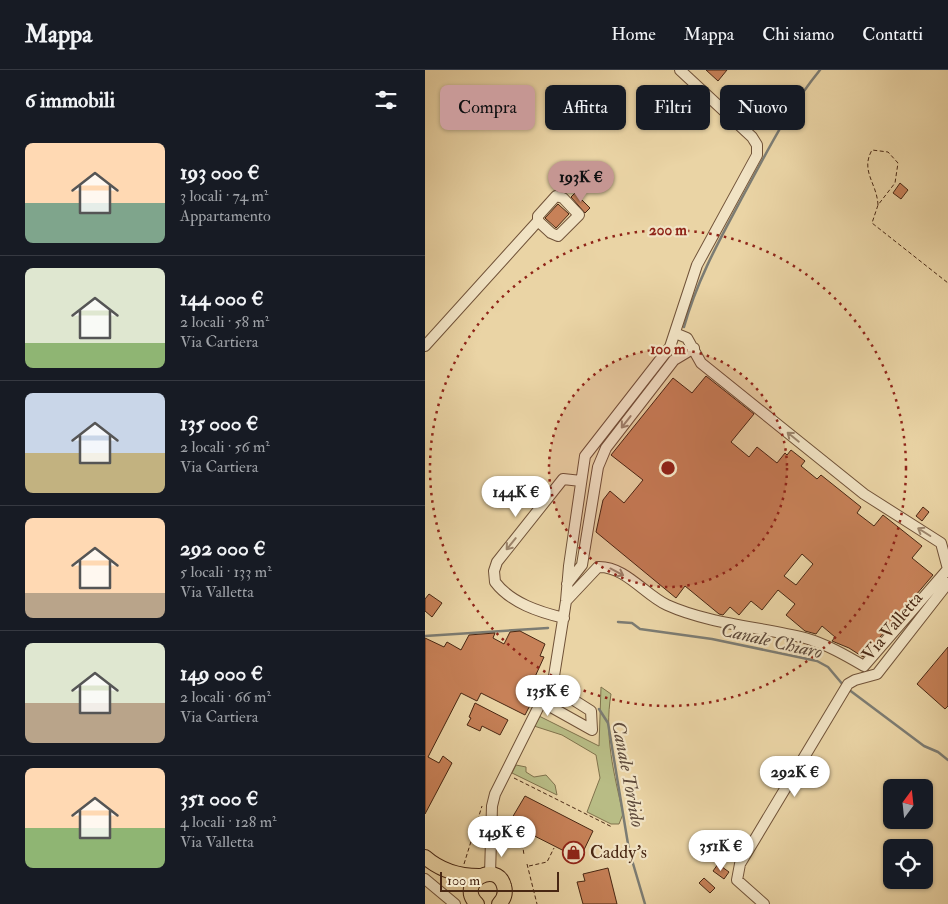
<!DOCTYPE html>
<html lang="it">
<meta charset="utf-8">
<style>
body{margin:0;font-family:"IM FELL Double Pica",serif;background:#20242c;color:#f1f3f6;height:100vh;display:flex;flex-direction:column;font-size:19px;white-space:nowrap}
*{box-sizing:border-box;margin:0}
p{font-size:16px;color:#9ea1a6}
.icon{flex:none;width:28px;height:28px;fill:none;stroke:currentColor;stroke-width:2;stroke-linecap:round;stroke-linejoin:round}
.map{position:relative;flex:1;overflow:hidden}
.details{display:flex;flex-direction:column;background:#171b24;width:425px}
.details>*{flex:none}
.guide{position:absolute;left:15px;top:15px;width:432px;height:45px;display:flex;gap:10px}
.needle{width:32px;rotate:15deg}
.tools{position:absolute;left:458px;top:709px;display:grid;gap:10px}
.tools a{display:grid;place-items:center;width:50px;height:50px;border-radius:8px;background:#171b24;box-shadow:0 1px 4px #0004;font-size:25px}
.scale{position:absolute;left:15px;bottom:12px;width:119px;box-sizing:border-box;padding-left:5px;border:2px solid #482713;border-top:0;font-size:14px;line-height:18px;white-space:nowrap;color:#482713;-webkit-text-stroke:4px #f1e3c4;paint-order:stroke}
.price{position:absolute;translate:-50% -42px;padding:0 11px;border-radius:18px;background:#fff;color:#222;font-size:16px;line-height:32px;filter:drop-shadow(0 1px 2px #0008)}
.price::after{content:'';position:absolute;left:50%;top:30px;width:15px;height:11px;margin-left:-8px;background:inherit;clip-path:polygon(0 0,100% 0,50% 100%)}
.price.active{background:#c59692;color:#111}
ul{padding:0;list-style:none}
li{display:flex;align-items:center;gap:15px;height:125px;padding:0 25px}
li+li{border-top:1px solid #363941}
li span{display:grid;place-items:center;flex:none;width:140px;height:100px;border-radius:8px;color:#555}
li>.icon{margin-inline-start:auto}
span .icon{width:60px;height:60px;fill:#fffc;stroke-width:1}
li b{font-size:21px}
h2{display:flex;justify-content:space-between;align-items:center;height:60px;padding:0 25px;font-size:21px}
.tag{padding:0 18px;border-radius:8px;background:#171b24;box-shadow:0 1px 4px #0004;font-size:18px;line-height:45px}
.tag.active{background:#c59692;color:#111}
header{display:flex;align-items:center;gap:30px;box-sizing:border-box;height:70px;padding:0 25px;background:#171b24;border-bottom:1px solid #363941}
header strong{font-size:24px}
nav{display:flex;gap:28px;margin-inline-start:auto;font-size:18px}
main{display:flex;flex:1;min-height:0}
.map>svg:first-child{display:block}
.green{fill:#b8bc85;stroke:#80724c}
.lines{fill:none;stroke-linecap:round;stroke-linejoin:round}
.stream{stroke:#7c7c73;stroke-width:2.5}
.building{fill:#c78158;stroke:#482713;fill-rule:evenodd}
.minor-casing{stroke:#705238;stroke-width:12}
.major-casing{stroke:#482713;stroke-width:16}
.path{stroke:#482713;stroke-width:1;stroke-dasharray:4 2.5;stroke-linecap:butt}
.minor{stroke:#f1e3c4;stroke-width:10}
.major{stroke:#ead4a5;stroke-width:14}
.oneway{stroke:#9c856c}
.ring{fill:none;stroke:#8f2418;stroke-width:2.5;stroke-dasharray:2.5 5}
.labels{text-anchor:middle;stroke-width:4.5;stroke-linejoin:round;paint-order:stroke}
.street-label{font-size:18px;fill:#482713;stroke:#f1e3c4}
.poi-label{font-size:18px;fill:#482713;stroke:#f1e3c4;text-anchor:start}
.water-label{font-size:19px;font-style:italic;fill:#5e4a3b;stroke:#f1e3c4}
.centre{fill:#8f2418;stroke:#f1e3c4;stroke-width:2.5}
.ring-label{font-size:15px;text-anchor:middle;font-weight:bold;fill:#8f2418;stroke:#f1e3c4;stroke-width:4.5;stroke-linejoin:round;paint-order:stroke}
</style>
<header>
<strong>Mappa</strong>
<nav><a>Home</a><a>Mappa</a><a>Chi siamo</a><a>Contatti</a></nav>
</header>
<main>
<section class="details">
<h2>6 immobili<svg class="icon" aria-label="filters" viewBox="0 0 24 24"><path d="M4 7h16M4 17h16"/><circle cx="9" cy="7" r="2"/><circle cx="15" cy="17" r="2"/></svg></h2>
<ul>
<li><span style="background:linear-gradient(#ffd9b3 60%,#7fa58c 0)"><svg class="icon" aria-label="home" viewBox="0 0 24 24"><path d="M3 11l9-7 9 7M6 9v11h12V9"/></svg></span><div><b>193 000 €</b><p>3 locali · 74 m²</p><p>Appartamento</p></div></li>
<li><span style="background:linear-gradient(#dfe7d0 75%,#8fb573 0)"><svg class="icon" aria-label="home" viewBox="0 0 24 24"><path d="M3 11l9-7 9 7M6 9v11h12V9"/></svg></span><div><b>144 000 €</b><p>2 locali · 58 m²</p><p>Via Cartiera</p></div></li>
<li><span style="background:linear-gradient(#c9d6e8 60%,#c2b280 0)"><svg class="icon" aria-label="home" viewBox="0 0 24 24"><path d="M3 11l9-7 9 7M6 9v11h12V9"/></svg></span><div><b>135 000 €</b><p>2 locali · 56 m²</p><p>Via Cartiera</p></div></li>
<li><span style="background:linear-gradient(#ffd9b3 75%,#b9a48a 0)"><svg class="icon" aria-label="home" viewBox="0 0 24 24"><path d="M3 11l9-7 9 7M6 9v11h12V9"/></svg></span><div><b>292 000 €</b><p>5 locali · 133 m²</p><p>Via Valletta</p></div></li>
<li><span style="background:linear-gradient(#dfe7d0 60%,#b9a48a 0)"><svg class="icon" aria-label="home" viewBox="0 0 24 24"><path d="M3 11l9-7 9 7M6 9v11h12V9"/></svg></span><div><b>149 000 €</b><p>2 locali · 66 m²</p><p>Via Cartiera</p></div></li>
<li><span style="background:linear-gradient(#ffd9b3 60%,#8fb573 0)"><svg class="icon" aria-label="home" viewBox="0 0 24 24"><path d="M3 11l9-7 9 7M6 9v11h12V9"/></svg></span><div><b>351 000 €</b><p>4 locali · 128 m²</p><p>Via Valletta</p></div></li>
</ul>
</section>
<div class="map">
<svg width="523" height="834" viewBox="0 0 523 834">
<rect width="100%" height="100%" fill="#ead4a5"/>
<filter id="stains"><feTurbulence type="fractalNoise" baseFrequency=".004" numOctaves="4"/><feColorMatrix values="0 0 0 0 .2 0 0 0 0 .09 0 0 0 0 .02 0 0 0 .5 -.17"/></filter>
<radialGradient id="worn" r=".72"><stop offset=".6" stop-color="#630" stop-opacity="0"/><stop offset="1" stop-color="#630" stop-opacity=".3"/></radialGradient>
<path class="green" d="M176,617L186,624C179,666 189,703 198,744L194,754H186L162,742L175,708L171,685L137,665L109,656L114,646L174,676Z
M91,695L101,697V702L109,707L121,705L130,715L132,725L87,703Z"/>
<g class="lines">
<path class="stream" d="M259,257C272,210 295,169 318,126C342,82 363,39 395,0
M193,552L207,553L215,559L287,569L392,591L403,597L419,616
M0,566L123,558
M423,619L499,676L513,682L523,690
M174,639L183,653L204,780L220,834"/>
</g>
<path class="building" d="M281,0H302L293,11Z
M475,113L483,120L476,129L468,123Z
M150,123L165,138L160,143L146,127Z
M133,134L144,144L131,158L120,148Z
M281,306L329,344L306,372L324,387L332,377L352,393L360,383L362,385L366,380L380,391L376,396L392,409L396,405L436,437L432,443L449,456L458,445L497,476L487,488L508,505L438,587L424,578L407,571L410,567L397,556L391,564L380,561L361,545L370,534L353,520L337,540L326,531L314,545L305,537L298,545L294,544L260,516L251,528L171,462L178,430L185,421L199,433L218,410L186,385L248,308L267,323ZM377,484L388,494L371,515L359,506Z
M498,437L504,442L497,451L491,446Z
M4,524L17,533L7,547L0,541V529Z
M95,561L120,574L115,586L119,587L109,609L117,612L100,645L56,623L52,631L36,623L3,687L14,693L18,686L27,693L0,744V568L19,577L22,572L36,580L44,565L70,563L68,568L79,574L85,562Z
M523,577V636L520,639L492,614Z
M50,633L83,650L75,665L57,656L55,661L42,655L46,648L44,647Z
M100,726L168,761L157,784L149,786L84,753Z
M293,794L304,802L299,809L288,801Z
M183,798L192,834H158L152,812L160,811L158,804Z
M279,808L290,818L285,823L274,813Z"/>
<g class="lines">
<defs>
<path id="minor" d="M0,276L113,151V146L131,126L138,128L154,145L133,166L126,163L113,151
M142,514L157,495L173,397L181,378L249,290L269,278
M141,531L173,497C200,496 220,525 242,535C284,554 336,557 380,568C401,574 420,585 439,596L523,499L516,473L439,424L276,293L262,268L250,263
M139,548C114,542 86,533 70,512L69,501L72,492L138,409L156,411
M117,632L167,660L166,641L125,615
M65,804L67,736L70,724L129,606L141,531L144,496L160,386L245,277L272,195L332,85V75L327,67L255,0
M0,809L30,834
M339,834L312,810L315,794L423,614L430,610L452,604L523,513"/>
<path id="major" d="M0,787C16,801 33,806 54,806
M52,834C30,813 72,789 79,816C81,823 79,829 74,834"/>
</defs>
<use href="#minor" class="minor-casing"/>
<use href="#major" class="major-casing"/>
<path class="path" d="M453,135C452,113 435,101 447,80L463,82L473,93L470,113L453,135L447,153L523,213
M89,708L187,757
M76,768L98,778L99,785
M48,770L56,771
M86,772L93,759
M39,794L57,736
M102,794L112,834
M104,796L122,792L129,778"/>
<use href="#minor" class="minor"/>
<use href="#major" class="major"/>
</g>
<defs><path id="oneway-shaft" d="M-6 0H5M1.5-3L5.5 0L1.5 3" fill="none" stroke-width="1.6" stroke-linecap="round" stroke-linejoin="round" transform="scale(1.25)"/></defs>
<g class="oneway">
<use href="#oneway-shaft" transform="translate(201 352) rotate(128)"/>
<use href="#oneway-shaft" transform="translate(368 367) rotate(-141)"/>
<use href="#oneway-shaft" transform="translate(499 462) rotate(-148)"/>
<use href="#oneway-shaft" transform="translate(86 474) rotate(129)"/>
<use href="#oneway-shaft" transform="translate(192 502) rotate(28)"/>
</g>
<circle cx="243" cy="398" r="119" fill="#8f2418" fill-opacity=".12"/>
<g class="ring">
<circle cx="243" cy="398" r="119"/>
<circle cx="243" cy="398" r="238"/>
</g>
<defs>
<symbol id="shop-ring" viewBox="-11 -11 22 22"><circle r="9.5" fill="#f1e3c4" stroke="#8f2418" stroke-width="1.5"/><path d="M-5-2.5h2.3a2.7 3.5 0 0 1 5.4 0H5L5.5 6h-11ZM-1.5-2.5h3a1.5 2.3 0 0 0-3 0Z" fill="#8f2418"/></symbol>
</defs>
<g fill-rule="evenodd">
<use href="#shop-ring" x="136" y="770" width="25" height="25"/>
</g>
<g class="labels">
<g class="street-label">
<text transform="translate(467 556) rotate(-50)" y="6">Via Valletta</text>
</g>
<g class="poi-label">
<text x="165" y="788">Caddy's</text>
</g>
<g class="water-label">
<text transform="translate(347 570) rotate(13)" y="7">Canale Chiaro</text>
<text transform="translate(204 704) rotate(79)" y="7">Canale Torbido</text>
</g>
</g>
<circle cx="243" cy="398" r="8" class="centre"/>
<g class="ring-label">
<text x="243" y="165">200 m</text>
<text x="243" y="284">100 m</text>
</g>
<rect width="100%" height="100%" filter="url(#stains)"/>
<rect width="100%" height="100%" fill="url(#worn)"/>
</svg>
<div class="tools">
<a><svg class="needle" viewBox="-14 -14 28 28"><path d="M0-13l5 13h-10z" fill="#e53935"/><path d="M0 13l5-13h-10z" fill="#9ea1a6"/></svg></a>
<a><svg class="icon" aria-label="locate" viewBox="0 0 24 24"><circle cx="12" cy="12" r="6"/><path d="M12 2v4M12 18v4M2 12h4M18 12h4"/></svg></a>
</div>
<div class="scale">100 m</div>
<b class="price active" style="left:156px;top:133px">193K €</b>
<b class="price" style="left:91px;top:448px">144K €</b>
<b class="price" style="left:123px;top:647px">135K €</b>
<b class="price" style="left:370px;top:728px">292K €</b>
<b class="price" style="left:77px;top:788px">149K €</b>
<b class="price" style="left:296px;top:802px">351K €</b>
<div class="guide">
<a class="tag active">Compra</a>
<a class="tag">Affitta</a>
<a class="tag">Filtri</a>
<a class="tag">Nuovo</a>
</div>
</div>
</main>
